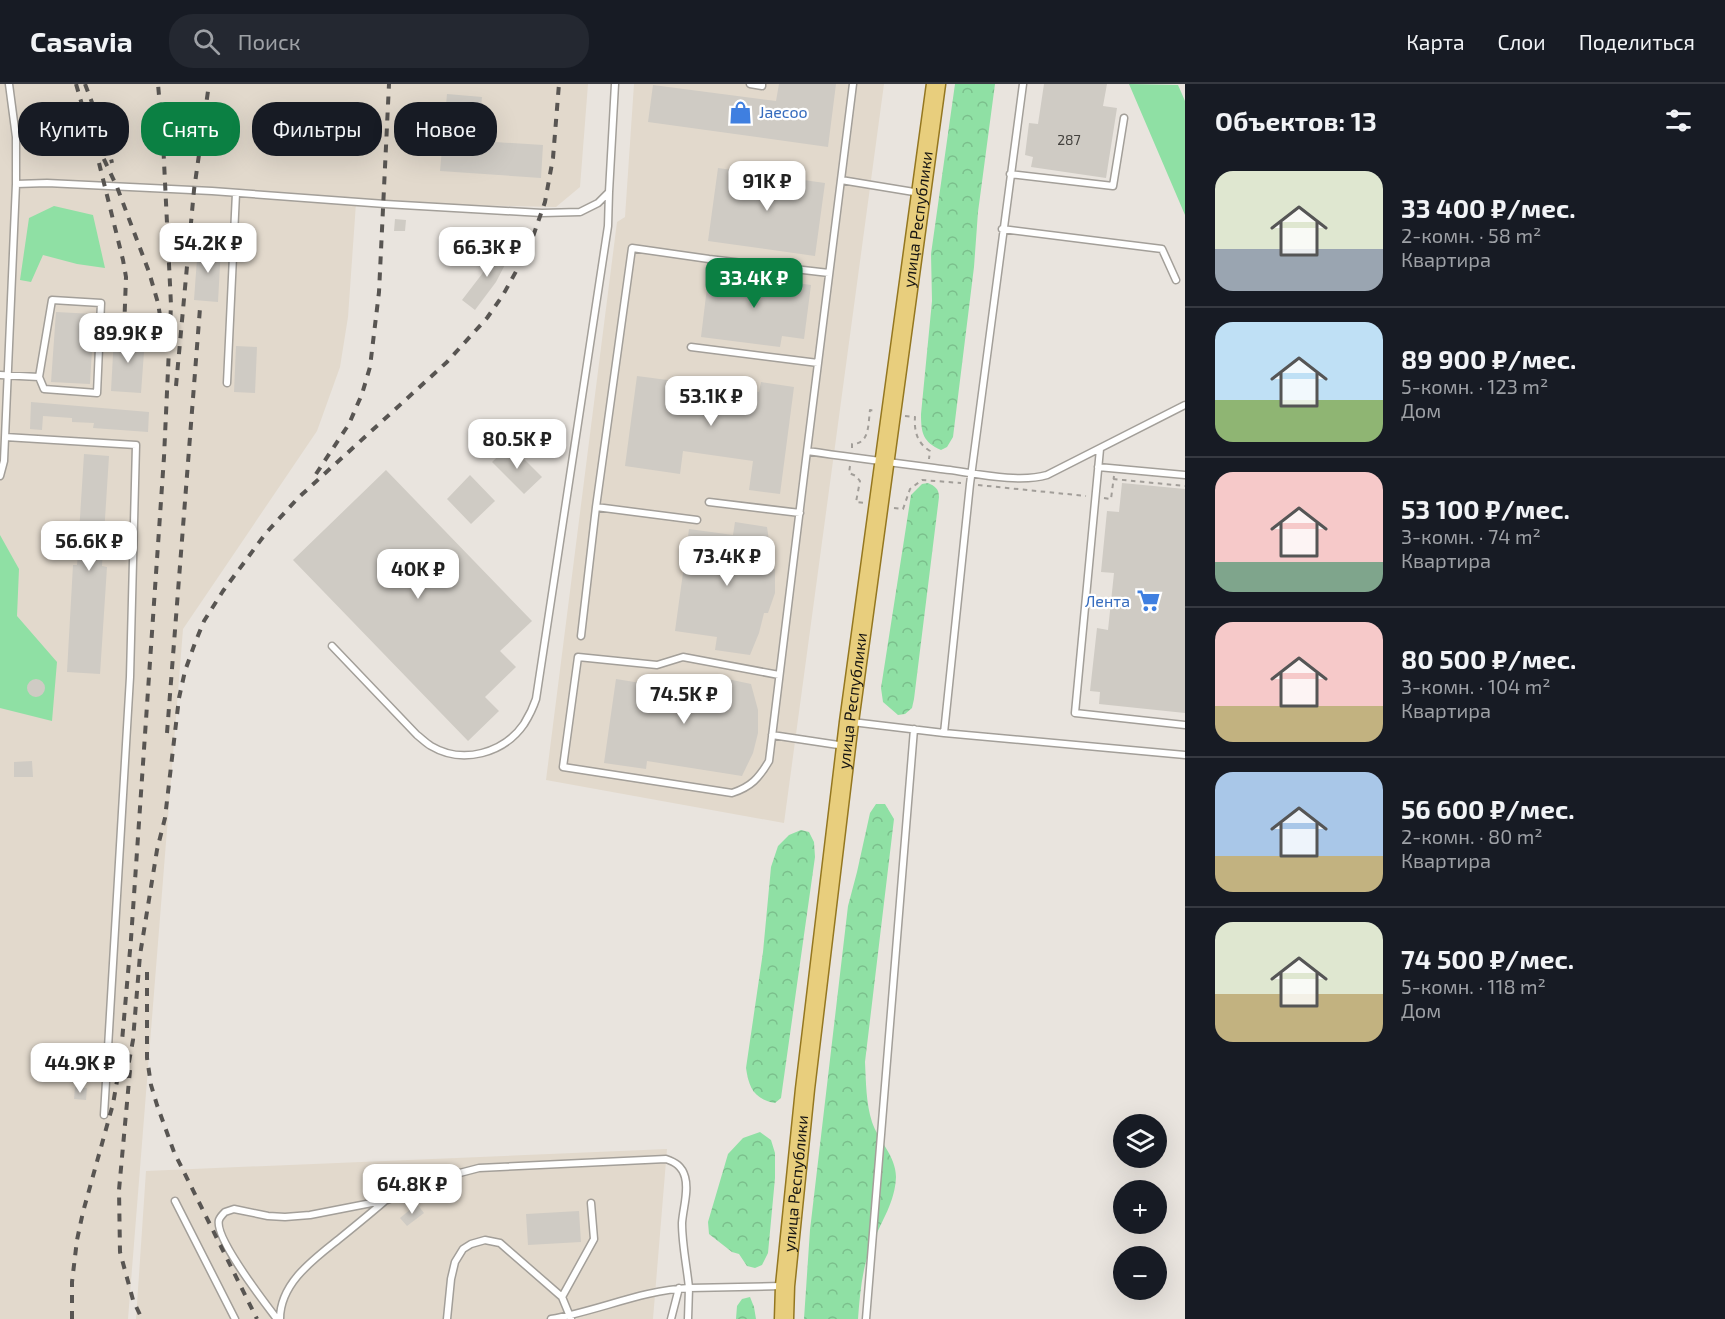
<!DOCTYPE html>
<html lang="ru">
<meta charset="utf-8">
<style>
body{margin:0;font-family:"Exo 2",sans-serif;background:#242831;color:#f1f3f6;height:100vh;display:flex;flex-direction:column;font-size:22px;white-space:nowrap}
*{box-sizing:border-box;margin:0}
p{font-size:20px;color:#9ea1a6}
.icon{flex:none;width:33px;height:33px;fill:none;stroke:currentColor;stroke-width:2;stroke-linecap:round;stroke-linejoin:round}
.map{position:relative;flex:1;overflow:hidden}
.panel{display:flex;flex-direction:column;background:#171b24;width:540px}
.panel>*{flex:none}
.top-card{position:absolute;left:18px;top:18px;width:570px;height:54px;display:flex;gap:12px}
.buttons{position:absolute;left:1113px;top:1030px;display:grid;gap:12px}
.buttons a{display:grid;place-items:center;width:54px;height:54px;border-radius:50%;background:#171b24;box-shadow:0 6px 24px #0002;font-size:30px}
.price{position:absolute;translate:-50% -51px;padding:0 14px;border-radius:12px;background:#fff;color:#222;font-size:20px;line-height:39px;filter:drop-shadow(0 2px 3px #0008)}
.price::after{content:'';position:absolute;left:50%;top:36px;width:18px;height:14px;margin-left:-9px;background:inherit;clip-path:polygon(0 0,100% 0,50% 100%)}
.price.on{background:#0b8043;color:#fff}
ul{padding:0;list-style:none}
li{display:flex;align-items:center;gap:18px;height:150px;padding:0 30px}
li+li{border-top:2px solid #363941}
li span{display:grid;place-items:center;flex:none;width:168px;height:120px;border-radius:18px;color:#555}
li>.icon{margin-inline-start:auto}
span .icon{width:72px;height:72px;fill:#fffc;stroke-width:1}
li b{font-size:26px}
h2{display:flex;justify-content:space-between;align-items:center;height:72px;padding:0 30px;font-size:26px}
.chip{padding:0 21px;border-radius:24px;background:#171b24;box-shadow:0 6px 24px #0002;font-size:21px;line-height:54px}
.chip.on{background:#0b8043;color:#fff}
header{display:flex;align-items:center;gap:36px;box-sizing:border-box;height:84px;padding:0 30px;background:#171b24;border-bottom:2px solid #363941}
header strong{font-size:28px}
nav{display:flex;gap:33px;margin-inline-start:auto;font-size:21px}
.search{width:420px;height:54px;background:#242831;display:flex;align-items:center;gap:15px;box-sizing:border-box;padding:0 21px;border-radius:24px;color:#9ea1a6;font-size:22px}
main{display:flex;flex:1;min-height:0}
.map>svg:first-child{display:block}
.built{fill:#e2d9cc}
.green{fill:#8fe0a4}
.forest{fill:url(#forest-crowns)}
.building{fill:#cfcbc4}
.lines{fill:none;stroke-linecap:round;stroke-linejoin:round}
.service-casing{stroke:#a39f99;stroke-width:9}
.primary-casing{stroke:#947720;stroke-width:21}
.path{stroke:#a29e99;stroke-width:2;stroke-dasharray:4.5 4.5;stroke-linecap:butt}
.service{stroke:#fff;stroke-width:6}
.primary{stroke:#e8ce7d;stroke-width:18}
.rail{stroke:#585552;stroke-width:4;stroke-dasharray:8 8;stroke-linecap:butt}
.labels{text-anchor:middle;stroke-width:4.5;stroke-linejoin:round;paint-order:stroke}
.number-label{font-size:14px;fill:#44423e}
.shop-label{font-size:16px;fill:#366cbe;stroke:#fff;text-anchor:start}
.street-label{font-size:16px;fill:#161412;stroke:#fff}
</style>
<header>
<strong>Casavia</strong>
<div class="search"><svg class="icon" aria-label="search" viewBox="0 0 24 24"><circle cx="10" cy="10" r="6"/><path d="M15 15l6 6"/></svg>Поиск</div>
<nav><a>Карта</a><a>Слои</a><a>Поделиться</a></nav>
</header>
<main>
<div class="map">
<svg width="1185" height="1235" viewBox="0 0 1185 1235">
<defs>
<pattern id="forest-crowns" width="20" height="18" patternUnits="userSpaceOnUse" patternTransform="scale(1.5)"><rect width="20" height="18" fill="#8fe0a4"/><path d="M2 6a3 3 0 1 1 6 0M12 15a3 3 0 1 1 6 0" fill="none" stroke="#7bbf8c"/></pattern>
</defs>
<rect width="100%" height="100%" fill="#e9e4de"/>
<path class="built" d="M0,0H588L580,103L556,123L356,119L348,233L340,283L317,347L183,545L128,1235H0Z
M634,0H884L784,739L546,696L617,138L625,133Z
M667,1065L653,1235H136L146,1087Z"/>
<path class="green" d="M1129,0L1178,1L1185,17V131Z
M54,122L93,131L105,184L77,180L43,171L31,198L20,196L29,134Z
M0,451L19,485L17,532L57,578L52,637L0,624Z"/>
<path class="forest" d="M955,0H995L978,128L974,183L953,353L947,363L941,366C923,358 921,349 921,330L932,217L931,170Z
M928,399C935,402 939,405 939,413L914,615L912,624L905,630L898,631L883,618L881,604L911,411L922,400Z
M876,720H885L894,735L865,978C866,998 866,1019 872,1038C878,1056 896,1072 896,1093C895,1118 882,1136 873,1158C862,1182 860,1209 858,1235H804L810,1146L848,822L857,788L870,729Z
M801,746L809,748L814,758L815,773L781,1014L775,1019C754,1015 749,1004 746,984L763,868L771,783L778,762L789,751Z
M760,1048L771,1056L775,1069V1094L768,1169L762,1181L755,1184L747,1182L739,1170L732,1168L709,1150L708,1138L728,1070L743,1054Z
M750,1213L754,1223L756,1235H736L737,1222L742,1215Z"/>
<path class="building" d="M779,0H836L828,63L648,38L653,1L776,17Z
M1044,0H1107L1103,22L1117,24L1106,94L1031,83L1033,73L1025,71L1029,39L1038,40Z
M447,10L482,13L478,57L543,61L541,94L440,87Z
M718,84L825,99L815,172L708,157Z
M395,135L406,136L405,147H394Z
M198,161L221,163L218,218L194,216Z
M497,161L511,169L496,198L475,226L462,216L482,190Z
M709,187L811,201L804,255L782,252L780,263L701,253Z
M56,228L94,230L90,300L51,298Z
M114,252L145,254L141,309L111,307Z
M236,262L257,263L255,309L234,308Z
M637,292L759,308L761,298L794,303L780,410L749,406L753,377L683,367L680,390L625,382Z
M31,318L149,328L148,348L93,344L94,339L72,338V334L43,332L42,346L30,345Z
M510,361L542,393L524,410L492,378Z
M84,370L109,372L102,482L107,483L100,590L67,588L73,481H77Z
M386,386L532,537L500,567L516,583L485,613L499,627L468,657L293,476Z
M470,391L495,417L471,440L447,415Z
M1122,399L1185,405V629L1099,620L1100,608L1090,607L1097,544L1108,546L1114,489L1101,488L1107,427L1119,428Z
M735,438L767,443L770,464L769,484L775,485V509L768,529H764L759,549L750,571L715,566L717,553L675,547L689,445L733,451Z
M665,593L716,600L718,593L751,600L758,626V649L753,669L742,692L647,677L646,685L604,679L616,595L665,603Z
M27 604a9 9 0 1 1 18 0a9 9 0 1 1-18 0Z
M32,677L33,693H14V678Z
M75,1003L87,1004L86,1016L74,1015Z
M417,1120L424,1129L407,1142L400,1134Z
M579,1127L581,1158L528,1161L526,1130Z"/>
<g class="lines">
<defs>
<path id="service" d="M9,0L16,53V100L47,99L212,107L385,120L542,129L580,128L598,119L609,108L615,0
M750,0L762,2V0
M853,0L807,367C855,374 903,380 950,386C978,390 1020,399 1047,391L1185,321
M1010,90L1113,102L1124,34
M841,96L920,109
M1002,145L1162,165L1176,196
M52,216L101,219L97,309L44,305L39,293Z
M691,263L818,279
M0,291L39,293
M227,299L236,109
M5,353L136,361L130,593L104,1031
M1100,365L1075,629L1185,641
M1098,383L1185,391
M0,392L4,377L16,100
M709,418L800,429
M596,423L697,436
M581,552L596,423L632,164L709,175L829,189
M332,562L417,651C421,654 426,659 431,662C463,681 504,669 524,640C529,632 533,624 536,615L608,142L609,108
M779,591L683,573L657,581L578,573L563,683L732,709C751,703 759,694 769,677L807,367
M852,638L944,649L1185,671
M944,649L970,400L1023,0
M772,651L845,662
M175,1117L235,1235
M562,1213L594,1155L591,1119
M277,1235C265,1219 214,1154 219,1136C220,1133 223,1130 225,1128L234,1125L268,1132L285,1133L310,1131L387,1116L452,1091L479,1084L666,1075C675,1078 682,1082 685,1093C689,1107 683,1124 682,1139C682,1161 687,1183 689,1204L782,1202
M280,1235C280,1199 314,1175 339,1155C355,1142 371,1129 386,1116
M447,1235L451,1195L455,1178L463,1165L471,1160L485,1156L500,1159L562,1213L571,1235
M551,1235C598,1227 642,1206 689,1204L688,1235
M671,1235L679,1204
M866,1235L914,645"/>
<g id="primary">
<path id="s1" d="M784,1235L785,1202L805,1005L849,638L936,0"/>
</g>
</defs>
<use href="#service" class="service-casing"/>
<use href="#primary" class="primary-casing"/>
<path class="path" d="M905,332L915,333C914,347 917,359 930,367L929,375
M852,364V360C870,360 868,340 870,326L876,327
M850,382L849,389L856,392L860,397L856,418L865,419
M1113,395L1185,402
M978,401L1086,412
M1104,414L1111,415L1114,392
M894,424L903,425L910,405L922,396L961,399"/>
<use href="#service" class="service"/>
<use href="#primary" class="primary"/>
<path class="rail" d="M76,0L83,24L101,69L117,103L149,188L158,219L164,257
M85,0L107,58L112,79
M99,79L123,176L126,193L124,247
M176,302L194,106L209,0
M316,390L349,340L362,310L370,283L379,208L389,0
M167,649L200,224
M147,888V974L151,1001L157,1021L174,1068L257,1235
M130,986L119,1106L120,1168L133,1216L142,1235
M126,994L133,956L140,871L157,766L165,734L179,614L185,587L195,559L204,537L223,507L266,449L298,414L447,278L487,234L503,211L529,164L545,118L553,74L559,0
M72,1235V1198L77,1156L83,1128L113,1020L120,980L131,855L164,373L171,221L163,57L158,0"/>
</g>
<defs>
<symbol id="shop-bare" viewBox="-9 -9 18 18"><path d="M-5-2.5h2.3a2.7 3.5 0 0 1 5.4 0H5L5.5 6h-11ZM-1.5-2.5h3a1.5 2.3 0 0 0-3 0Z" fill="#3f7fe0" stroke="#fff" stroke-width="2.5" paint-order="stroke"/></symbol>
<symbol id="supermarket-bare" viewBox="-9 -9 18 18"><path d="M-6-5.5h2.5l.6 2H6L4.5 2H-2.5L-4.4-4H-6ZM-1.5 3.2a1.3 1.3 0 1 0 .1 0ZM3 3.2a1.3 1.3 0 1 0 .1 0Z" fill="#3f7fe0" stroke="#fff" stroke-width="2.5" paint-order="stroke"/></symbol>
</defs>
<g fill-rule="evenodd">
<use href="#shop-bare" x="724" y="12" width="33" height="33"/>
<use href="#supermarket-bare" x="1132" y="500" width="33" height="33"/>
</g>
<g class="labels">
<g class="number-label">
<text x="1069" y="61">287</text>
</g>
<g class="shop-label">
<text x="759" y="34">Jaecoo</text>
<text x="1130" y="523" text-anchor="end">Лента</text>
</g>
<g class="street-label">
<text dy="6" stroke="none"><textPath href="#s1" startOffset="1108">улица Республики</textPath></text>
<text dy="6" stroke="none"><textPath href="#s1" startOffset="622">улица Республики</textPath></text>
<text dy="6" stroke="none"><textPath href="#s1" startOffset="136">улица Республики</textPath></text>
</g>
</g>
</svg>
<div class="buttons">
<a><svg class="icon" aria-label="layers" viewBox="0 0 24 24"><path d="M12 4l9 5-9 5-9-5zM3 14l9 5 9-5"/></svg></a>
<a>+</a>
<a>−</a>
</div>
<b class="price" style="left:767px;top:128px">91K ₽</b>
<b class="price" style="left:208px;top:190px">54.2K ₽</b>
<b class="price" style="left:487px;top:194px">66.3K ₽</b>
<b class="price on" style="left:754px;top:225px">33.4K ₽</b>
<b class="price" style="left:128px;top:280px">89.9K ₽</b>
<b class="price" style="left:711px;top:343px">53.1K ₽</b>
<b class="price" style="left:517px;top:386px">80.5K ₽</b>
<b class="price" style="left:89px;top:488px">56.6K ₽</b>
<b class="price" style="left:727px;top:503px">73.4K ₽</b>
<b class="price" style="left:418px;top:516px">40K ₽</b>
<b class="price" style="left:684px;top:641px">74.5K ₽</b>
<b class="price" style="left:80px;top:1010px">44.9K ₽</b>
<b class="price" style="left:412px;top:1131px">64.8K ₽</b>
<div class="top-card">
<a class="chip">Купить</a>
<a class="chip on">Снять</a>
<a class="chip">Фильтры</a>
<a class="chip">Новое</a>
</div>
</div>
<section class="panel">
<h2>Объектов: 13<svg class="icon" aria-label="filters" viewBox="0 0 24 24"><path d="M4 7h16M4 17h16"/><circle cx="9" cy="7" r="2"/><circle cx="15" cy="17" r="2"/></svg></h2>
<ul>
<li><span style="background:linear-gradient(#dfe7d0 65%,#9aa5b1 0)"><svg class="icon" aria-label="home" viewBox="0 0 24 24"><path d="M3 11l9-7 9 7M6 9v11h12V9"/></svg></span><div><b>33 400 ₽/мес.</b><p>2-комн. · 58 m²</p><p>Квартира</p></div></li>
<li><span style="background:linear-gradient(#bfe0f5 65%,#8fb573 0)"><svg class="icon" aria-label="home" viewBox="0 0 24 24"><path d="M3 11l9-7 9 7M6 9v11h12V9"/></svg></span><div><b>89 900 ₽/мес.</b><p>5-комн. · 123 m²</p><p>Дом</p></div></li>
<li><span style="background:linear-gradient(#f6c9c9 75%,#7fa58c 0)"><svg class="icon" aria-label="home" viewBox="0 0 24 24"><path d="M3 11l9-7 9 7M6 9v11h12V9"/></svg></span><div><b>53 100 ₽/мес.</b><p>3-комн. · 74 m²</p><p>Квартира</p></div></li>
<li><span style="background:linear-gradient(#f6c9c9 70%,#c2b280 0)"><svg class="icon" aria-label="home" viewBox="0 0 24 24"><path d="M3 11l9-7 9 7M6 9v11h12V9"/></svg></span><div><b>80 500 ₽/мес.</b><p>3-комн. · 104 m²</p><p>Квартира</p></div></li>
<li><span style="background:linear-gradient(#a9c7e8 70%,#c2b280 0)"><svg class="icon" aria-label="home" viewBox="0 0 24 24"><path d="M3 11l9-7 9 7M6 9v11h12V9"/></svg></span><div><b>56 600 ₽/мес.</b><p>2-комн. · 80 m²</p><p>Квартира</p></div></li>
<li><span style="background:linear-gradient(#dfe7d0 60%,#c2b280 0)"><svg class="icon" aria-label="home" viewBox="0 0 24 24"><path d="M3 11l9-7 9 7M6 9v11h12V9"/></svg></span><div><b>74 500 ₽/мес.</b><p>5-комн. · 118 m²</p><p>Дом</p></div></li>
</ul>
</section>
</main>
